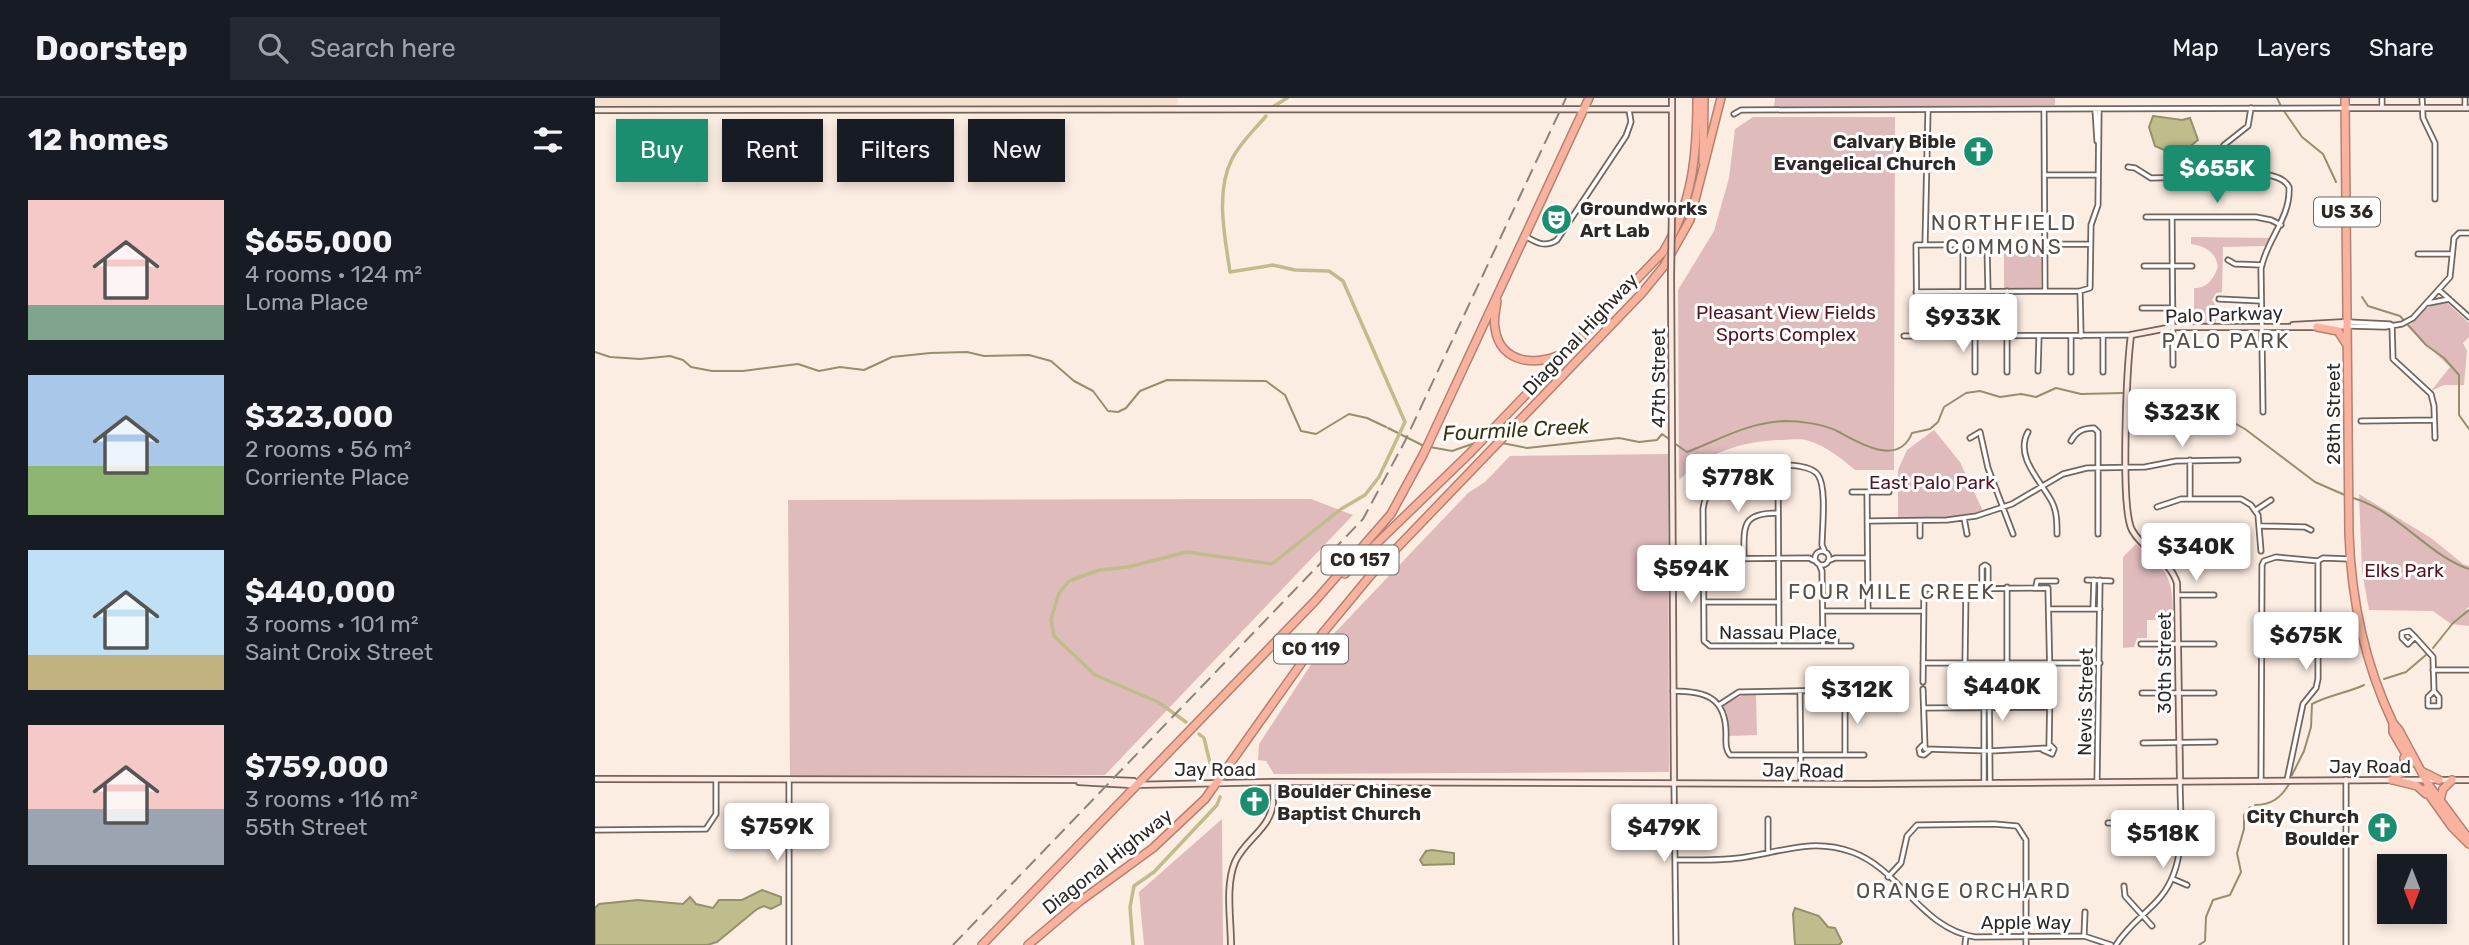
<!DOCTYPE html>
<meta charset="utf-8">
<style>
body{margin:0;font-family:Rubik,sans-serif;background:#242831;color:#f1f3f6;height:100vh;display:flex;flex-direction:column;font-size:26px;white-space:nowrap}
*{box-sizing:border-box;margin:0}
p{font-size:23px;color:#9ea1a6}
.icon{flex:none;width:38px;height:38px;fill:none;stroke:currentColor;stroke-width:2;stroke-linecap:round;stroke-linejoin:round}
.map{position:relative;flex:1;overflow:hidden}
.side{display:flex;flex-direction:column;background:#171b24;width:595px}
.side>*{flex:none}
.banner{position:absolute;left:21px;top:21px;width:665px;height:63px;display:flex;gap:14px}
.needle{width:46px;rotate:180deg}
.tools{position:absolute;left:1782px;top:756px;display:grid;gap:14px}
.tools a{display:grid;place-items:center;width:70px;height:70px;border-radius:0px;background:#171b24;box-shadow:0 4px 10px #0003;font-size:35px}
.price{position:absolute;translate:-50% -60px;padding:0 16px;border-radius:7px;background:#fff;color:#222;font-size:23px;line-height:46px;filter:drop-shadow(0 2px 4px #0008)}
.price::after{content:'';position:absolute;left:50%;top:42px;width:21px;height:16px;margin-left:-10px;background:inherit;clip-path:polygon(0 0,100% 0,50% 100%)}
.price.on{background:#1b8e6f;color:#fff}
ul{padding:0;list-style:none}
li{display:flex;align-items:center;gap:21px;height:175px;padding:0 28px}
li span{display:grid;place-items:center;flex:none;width:196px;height:140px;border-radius:0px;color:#555}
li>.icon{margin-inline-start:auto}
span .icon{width:84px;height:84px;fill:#fffc;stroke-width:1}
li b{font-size:30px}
h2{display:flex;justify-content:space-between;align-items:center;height:84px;padding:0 28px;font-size:30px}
.chip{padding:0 24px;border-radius:0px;background:#171b24;box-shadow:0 4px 10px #0003;font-size:24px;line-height:63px}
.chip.on{background:#1b8e6f;color:#fff}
header{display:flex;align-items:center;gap:42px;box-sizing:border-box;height:98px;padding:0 35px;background:#171b24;border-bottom:2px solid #363941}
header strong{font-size:33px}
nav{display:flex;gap:38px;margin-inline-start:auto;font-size:24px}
.search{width:490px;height:63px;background:#242831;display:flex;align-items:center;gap:18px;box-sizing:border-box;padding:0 24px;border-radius:0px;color:#9ea1a6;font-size:26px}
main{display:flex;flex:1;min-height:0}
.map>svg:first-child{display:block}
.built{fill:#f5e0d0}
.green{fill:#e0bbbc}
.water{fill:#c0bc8c;stroke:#94906d;stroke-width:2}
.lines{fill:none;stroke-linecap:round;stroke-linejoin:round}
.stream{stroke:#94906d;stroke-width:2}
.canal{stroke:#c0bc8c;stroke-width:3.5}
.street-casing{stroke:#72665c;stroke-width:7}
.secondary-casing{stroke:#72665c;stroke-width:8}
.highway-casing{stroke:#b28273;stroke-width:10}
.street{stroke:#fff;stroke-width:3.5}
.secondary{stroke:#fde8e2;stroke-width:4.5}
.highway{stroke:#f8b29d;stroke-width:7}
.rail{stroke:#8d837c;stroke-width:2;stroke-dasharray:14 7;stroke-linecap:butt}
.secondary-bridge-casing{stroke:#72665c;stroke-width:8;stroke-linecap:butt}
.secondary-bridge{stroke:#fde8e2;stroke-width:4.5}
.labels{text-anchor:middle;stroke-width:6;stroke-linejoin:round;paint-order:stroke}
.shield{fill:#fff;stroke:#6d6966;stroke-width:2}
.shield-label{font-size:18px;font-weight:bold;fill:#2f2925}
.poi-label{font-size:19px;font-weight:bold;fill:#2f2925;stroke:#fff;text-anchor:end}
.park-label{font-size:19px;fill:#55141f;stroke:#fff}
.street-label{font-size:19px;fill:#2f2925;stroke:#fff}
.neighbourhood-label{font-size:21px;letter-spacing:2px;fill:#5a4e45;stroke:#fff}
.water-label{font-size:21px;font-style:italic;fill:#38340d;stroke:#fff}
</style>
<header>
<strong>Doorstep</strong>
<div class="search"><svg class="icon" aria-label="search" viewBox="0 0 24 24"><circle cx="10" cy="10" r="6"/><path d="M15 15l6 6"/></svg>Search here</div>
<nav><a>Map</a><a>Layers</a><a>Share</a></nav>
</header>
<main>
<section class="side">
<h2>12 homes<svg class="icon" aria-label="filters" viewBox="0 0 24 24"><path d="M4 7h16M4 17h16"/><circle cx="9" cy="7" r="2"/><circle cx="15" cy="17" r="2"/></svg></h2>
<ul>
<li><span style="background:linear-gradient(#f6c9c9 75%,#7fa58c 0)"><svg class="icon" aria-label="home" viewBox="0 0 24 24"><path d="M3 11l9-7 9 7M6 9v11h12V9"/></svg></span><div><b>$655,000</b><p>4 rooms · 124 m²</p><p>Loma Place</p></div></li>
<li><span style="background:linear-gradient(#a9c7e8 65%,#8fb573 0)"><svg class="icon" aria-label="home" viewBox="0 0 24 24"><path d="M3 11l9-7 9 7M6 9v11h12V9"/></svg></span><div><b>$323,000</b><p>2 rooms · 56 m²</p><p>Corriente Place</p></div></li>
<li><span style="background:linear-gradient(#bfe0f5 75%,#c2b280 0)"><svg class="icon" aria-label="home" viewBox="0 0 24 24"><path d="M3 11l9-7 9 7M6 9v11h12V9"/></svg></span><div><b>$440,000</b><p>3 rooms · 101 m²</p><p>Saint Croix Street</p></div></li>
<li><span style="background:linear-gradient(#f6c9c9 60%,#9aa5b1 0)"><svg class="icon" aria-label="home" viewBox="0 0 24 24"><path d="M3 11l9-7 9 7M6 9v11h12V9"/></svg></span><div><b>$759,000</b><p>3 rooms · 116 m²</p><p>55th Street</p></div></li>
</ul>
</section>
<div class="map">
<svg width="1874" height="847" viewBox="0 0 1874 847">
<rect width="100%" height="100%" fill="#fcede2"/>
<path class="built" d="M0,0H583L582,7L0,8Z"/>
<path class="green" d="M1180,0H1460V7L1179,9Z
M1158,19H1300L1299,372H1260C1247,361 1231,348 1214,343C1206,340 1195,342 1187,342C1147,343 1113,354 1084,382L1083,192L1119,133L1134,80L1140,31Z
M1596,139L1675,140L1670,148L1628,149L1627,194L1621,195L1617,202L1621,208V225H1599V190C1612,191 1619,180 1623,169C1621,154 1610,148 1596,146Z
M1446,149V190L1409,191V150Z
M1849,202L1874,225V239L1868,245L1872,253L1869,287H1849L1836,293L1855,269L1813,229L1830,211Z
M1339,332L1365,364L1388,413L1353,419L1303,420V372L1312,352Z
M1073,356L1074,674L679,676L671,663L663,662L664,646L730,545L873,395L890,384L915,358Z
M1764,396L1836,440L1868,466L1874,468V508L1871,512L1874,513V528L1856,526L1838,513L1774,512L1767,473Z
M716,401L758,417L510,677L195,678L193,402Z
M1541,446C1574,472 1578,480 1578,522H1552V540H1542L1539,549L1528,550V459Z
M1148,597H1161L1162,637L1134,638L1132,615L1127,607Z
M627,721L628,847H549L544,794Z"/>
<path class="water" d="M1558,18L1587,22L1595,20L1603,42L1597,47V52H1569L1560,48L1554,29Z
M837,752L859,755V766L828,767L825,762L831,753Z
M167,792L186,799V806L176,811L169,808L162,811L122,844L112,847H0V810L4,806L43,802L88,806L95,799L101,806L118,810L124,802H147Z
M1200,810L1224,818L1233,829L1240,830L1247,844L1244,847H1200L1198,816Z"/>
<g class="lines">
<path class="stream" d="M1682,0L1686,8
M1689,13L1707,39L1728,56L1741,84
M1767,199L1773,208L1805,218L1831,247L1849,260L1864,277V317L1874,331
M0,254L15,259L45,261L75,258L88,262L96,269L117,273H148L203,266L224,273L245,269L269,272L297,259L335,255L372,254L389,258L434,257L456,263L479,283L498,293L513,313L523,314L531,310L545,293L572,282L671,283L690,297L706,333L721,336L754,316L772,320L791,329
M1535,295L1553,303L1593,307L1622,315L1650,331L1720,384L1752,398
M793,330L829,348
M907,345L932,350L1024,340L1044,344L1062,342L1067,336L1074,341
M1079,345L1092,354C1126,341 1152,325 1189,323C1205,323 1228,326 1242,333C1263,344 1303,370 1317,335L1335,331L1343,324L1349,309L1371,295L1385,293L1405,299L1426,296L1441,299L1461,290L1486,296L1529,295
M835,349L857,353L880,345
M1758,400C1803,413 1834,458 1874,471
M1838,550L1858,525L1874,512
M1789,581L1811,574L1832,556
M1697,677L1709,653L1716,629L1717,606C1734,597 1752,595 1769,587
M1660,707C1676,707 1686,700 1694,686
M1604,847L1610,843L1611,819L1618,802L1635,797L1646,774L1642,755L1649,731V717L1655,709"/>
<path class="canal" d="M676,10L692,0
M591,624L563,604L500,577L459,538L456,521L464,495L474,483L504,472L533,469L592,454L677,466L746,411L770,397L784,379L810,324L748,183L734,173L700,172L678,167L635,174C630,139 620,94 637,61C645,45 660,31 671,18
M604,636L609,640L617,673
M538,847L535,809L539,788L559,774L622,707L625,699"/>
<defs>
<path id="street" d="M1787,0V10
M1827,0L1828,20L1840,45V101
M1870,10V0
M1449,11L1450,193
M1500,11L1502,43
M1139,16L1146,12L1748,10
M1533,69L1540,70L1556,80L1606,79L1612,75L1629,47L1653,28L1656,10
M1616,69C1637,79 1684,69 1694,89C1696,120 1671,142 1666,171L1668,314
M1450,77H1503
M1551,119H1661L1676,122L1686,127
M1577,119L1578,267
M930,138C942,145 950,150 962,142L1031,38L1036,24L1034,12
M1330,147L1333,12
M1368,147V193
M1392,147L1393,193
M1823,156H1857
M1633,162L1640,166L1667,167
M1549,168H1597
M1844,192L1874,219
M1412,193V274
M1321,194L1485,193
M1624,201L1666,203
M1834,205L1854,201
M1547,210H1578
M1754,224L1795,226
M1797,227L1798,261L1836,296L1839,308L1840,340
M1753,228L1790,229L1807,226L1818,220L1855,179L1859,140L1864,135H1874
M1309,238L1536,237
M1322,238L1321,147L1495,146
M1380,238V274
M1476,238V274
M1486,238L1485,193L1495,190L1496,127L1503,107L1504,11
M1508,238V274
M1443,273L1444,238
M1766,323L1839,322
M1433,334C1419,359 1447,384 1457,404C1462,414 1462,425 1462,436
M1375,340L1385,334L1393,370L1418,436
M1476,343C1481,334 1487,330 1499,330L1503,334V436
M1595,362V401
M1183,368L1184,548
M1257,394H1294
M1272,394L1273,513
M1562,409L1586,401H1646L1656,407L1663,417L1666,453
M1661,412L1676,402
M1369,420L1372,436
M1273,423L1352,422L1381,418L1417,406L1468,376L1492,370L1550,369L1581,363L1643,362
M1325,423V438
M1666,428L1710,429L1716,432
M1220 460a7 7 0 1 1 14 0a7 7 0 1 1-14 0Z
M1230,454L1227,447C1227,431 1232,390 1223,377C1213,361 1145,366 1130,376C1117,384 1110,397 1108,411L1109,543L1115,548H1256
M1078,458L1108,461L1214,460L1222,464
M1149,460C1149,428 1146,415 1183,415
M1233,463L1240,460H1272
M1570,463L1585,448H1619
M1078,464L1102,463L1108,461
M1224,466L1227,473L1228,548
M1492,482L1516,483
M1441,488L1442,483H1461
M1387,489V469L1390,467L1393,469V489
M1412,489V565
M1583,497H1619
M1109,504H1184
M1455,511H1505
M1498,511L1499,482
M1228,513H1328
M1814,533L1820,539L1813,546L1807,540V535Z
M1820,539L1838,559L1839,593
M1229,541L1241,542V548
M1546,546H1619
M1328,565H1505
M1370,565L1371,489
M1389,565V685
M1394,565L1395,685
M1838,572H1874
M1328,584L1329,491L1453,490L1455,582
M1328,591L1330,651L1395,653L1454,650L1455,590
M1078,593C1110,593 1131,599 1131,636C1131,644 1130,651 1135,657H1269
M1205,593L1206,685
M1839,593L1844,599V608H1833V599Z
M1547,595H1619
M1124,607L1144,594L1244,592L1250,599V657
M1329,610L1455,609
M1548,645L1620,644
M1328,647L1324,651L1325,656L1329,657L1334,653
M1448,652L1457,656L1459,651L1455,647
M194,682V847
M1666,682L1667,467L1669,463L1681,459L1723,463L1728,460L1755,461
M1692,682L1708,606L1721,590L1723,581V463
M678,684V704
M1502,684L1505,482
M1079,685L1081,847
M1513,725H1597
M0,732L111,731L121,716V682
M1173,755V721
M1081,762C1104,762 1129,763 1151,759C1189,753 1218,740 1257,754C1305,771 1327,831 1380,839L1489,838L1516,847
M1293,779L1306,765L1312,738L1322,727L1399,726L1422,728L1431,742V847
M1578,781L1592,787
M1529,788L1530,798L1557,828
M1489,838L1490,814
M1370,847L1371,837
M1521,847C1532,829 1548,818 1562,803C1593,770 1585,724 1585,682
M1751,847V681"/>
<path id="secondary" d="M1077,0V109
M1750,10H1874
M0,12L1076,11
M1076,179L1079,685
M1698,227L1752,224
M1733,229L1752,228
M0,681L513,682L539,683L542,686
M1585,682L1582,485C1574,460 1549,454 1537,432C1525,410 1532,268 1536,237L1578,229H1724
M1808,682H1874
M484,684L537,687L678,684L1272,686L1800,682
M636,847C636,821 630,788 640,764C650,741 676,731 678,704"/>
<path id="highway" d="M1750,0L1754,435C1756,501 1770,566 1798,625L1804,632L1833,686L1874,741
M1108,64L1109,0
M902,203C901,212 898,221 900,230C905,267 944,269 970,254
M1722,229L1743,233L1752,247
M750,476L874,356L1068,154C1098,105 1102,56 1102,0
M1798,626V634L1816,665
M1826,673L1844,682
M1797,682L1811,671L1809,660
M1798,682L1822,688L1831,696
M1830,691L1857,729L1874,746
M1845,702L1848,691L1857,682
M387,847L721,502L796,416L828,357L994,0
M433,847L484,804L558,750L610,701L727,536L775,478L1047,195L1069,168L1095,122L1126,0"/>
</defs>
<use href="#street" class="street-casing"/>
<use href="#secondary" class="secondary-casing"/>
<use href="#highway" class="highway-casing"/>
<use href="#street" class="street"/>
<use href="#secondary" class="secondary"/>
<use href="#highway" class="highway"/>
<path class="rail" d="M358,847L768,421L810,343L971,0"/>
<defs>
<path id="secondary-bridge" d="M1076,179L1077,109"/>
</defs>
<use href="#secondary-bridge" class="secondary-bridge-casing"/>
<use href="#secondary-bridge" class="secondary-bridge"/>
</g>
<defs>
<symbol id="church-disc" viewBox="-11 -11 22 22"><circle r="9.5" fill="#1b8e6f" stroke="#fff"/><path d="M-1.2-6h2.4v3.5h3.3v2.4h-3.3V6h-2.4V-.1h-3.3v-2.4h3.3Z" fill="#fff"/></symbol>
<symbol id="theatre-disc" viewBox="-11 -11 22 22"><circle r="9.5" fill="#1b8e6f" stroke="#fff"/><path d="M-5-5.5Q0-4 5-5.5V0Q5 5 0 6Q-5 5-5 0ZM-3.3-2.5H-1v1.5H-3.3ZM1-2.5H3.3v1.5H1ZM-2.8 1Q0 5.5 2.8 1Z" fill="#fff"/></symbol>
</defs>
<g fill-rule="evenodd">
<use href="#church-disc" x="1366" y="36" width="35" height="35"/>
<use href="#theatre-disc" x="944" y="104" width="35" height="35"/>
<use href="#church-disc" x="642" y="686" width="35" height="35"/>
<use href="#church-disc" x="1770" y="712" width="35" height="35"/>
</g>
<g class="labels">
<g class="shield">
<rect x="1719" y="99.5" width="66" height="29" rx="5"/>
<rect x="726.5" y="447.5" width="77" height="29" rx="5"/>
<rect x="679" y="536.5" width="74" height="29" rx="5"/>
</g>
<g class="shield-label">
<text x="1752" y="120">US 36</text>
<text x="765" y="468">CO 157</text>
<text x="716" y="557">CO 119</text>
</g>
<g class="poi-label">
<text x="1361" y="50">Calvary Bible<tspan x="1361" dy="22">Evangelical Church</tspan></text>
<text x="985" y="117" text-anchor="start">Groundworks<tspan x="985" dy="22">Art Lab</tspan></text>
<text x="682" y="700" text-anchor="start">Boulder Chinese<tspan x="682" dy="22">Baptist Church</tspan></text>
<text x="1764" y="725">City Church<tspan x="1764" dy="22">Boulder</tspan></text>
</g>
<g class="park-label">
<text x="1191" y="221">Pleasant View Fields<tspan x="1191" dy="22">Sports Complex</tspan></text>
<text x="1337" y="391">East Palo Park</text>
<text x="1809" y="479">Elks Park</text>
</g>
<g class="street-label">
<text transform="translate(1629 216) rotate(-2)" y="7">Palo Parkway</text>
<text transform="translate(985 236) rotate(-47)" y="7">Diagonal Highway</text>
<text transform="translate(1063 280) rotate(-90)" y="7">47th Street</text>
<text transform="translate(1738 316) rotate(-90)" y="7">28th Street</text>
<text x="1183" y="541">Nassau Place</text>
<text transform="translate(1569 565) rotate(-90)" y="7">30th Street</text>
<text transform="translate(1490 604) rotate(-89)" y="7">Nevis Street</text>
<text x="1775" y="675">Jay Road</text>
<text x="620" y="678">Jay Road</text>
<text transform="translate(1208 672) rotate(1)" y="7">Jay Road</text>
<text transform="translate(512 763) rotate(-38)" y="7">Diagonal Highway</text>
<text x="1431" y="831">Apple Way</text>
</g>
<g class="neighbourhood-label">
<text x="1409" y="132">NORTHFIELD<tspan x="1409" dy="24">COMMONS</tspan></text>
<text x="1631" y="250">PALO PARK</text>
<text x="1297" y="501">FOUR MILE CREEK</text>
<text x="1369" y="800">ORANGE ORCHARD</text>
</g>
<g class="water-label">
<text transform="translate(921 332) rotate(-3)" y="7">Fourmile Creek</text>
</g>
</g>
</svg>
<div class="tools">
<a><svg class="needle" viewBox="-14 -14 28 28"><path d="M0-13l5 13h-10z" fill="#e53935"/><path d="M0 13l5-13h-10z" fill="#9ea1a6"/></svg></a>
</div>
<b class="price on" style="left:1622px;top:107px">$655K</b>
<b class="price" style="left:1368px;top:256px">$933K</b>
<b class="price" style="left:1587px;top:351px">$323K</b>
<b class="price" style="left:1143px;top:416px">$778K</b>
<b class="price" style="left:1601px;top:485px">$340K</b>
<b class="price" style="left:1096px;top:507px">$594K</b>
<b class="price" style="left:1711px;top:574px">$675K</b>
<b class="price" style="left:1407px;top:625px">$440K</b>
<b class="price" style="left:1262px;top:628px">$312K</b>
<b class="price" style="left:182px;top:765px">$759K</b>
<b class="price" style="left:1069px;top:766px">$479K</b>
<b class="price" style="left:1568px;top:772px">$518K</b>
<div class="banner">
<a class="chip on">Buy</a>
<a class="chip">Rent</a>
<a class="chip">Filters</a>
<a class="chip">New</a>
</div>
</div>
</main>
